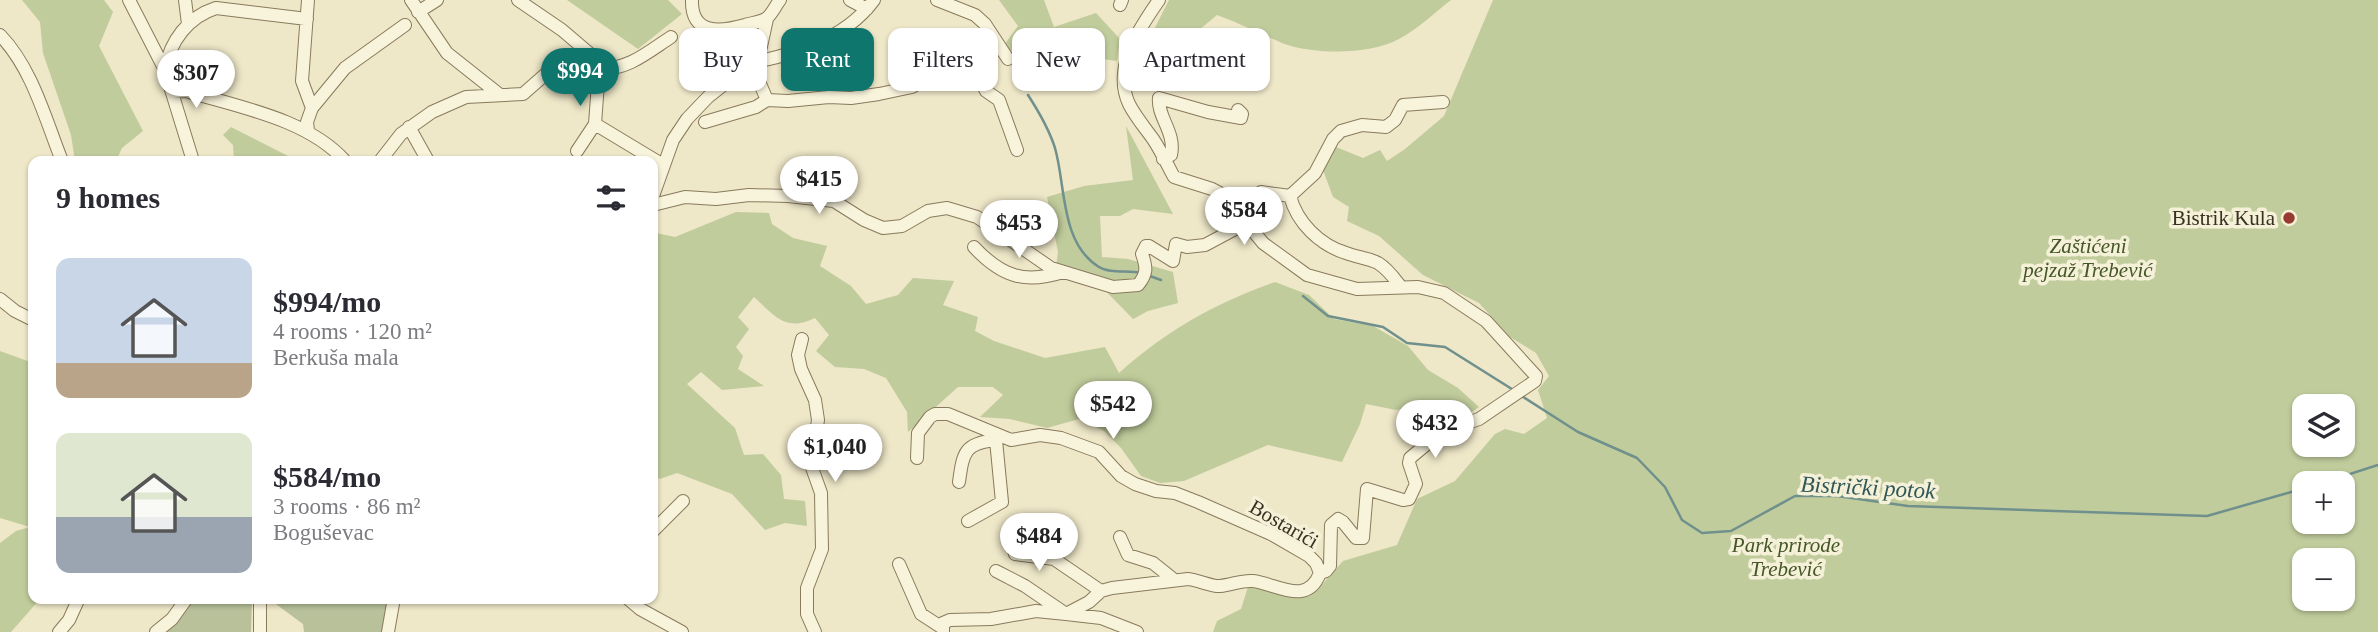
<!DOCTYPE html>
<meta charset="utf-8">
<style>
body{margin:0;font-family:Georgia,serif;background:#f2f2f3;color:#2b2b33;height:100vh;display:flex;flex-direction:column;font-size:26px;white-space:nowrap}
*{box-sizing:border-box;margin:0}
p{font-size:23px;color:#7c7c81}
.icon{flex:none;width:38px;height:38px;fill:none;stroke:currentColor;stroke-width:2;stroke-linecap:round;stroke-linejoin:round}
.map{position:relative;flex:1;overflow:hidden}
.sheet{position:absolute;left:28px;top:156px;width:630px;height:448px;display:flex;flex-direction:column;background:#fff;border-radius:14px;box-shadow:0 2px 5px #0004}
.sheet>*{flex:none}
.banner{position:absolute;left:679px;top:28px;width:665px;height:63px;display:flex;gap:14px}
.buttons{position:absolute;left:2292px;top:394px;display:grid;gap:14px}
.buttons a{display:grid;place-items:center;width:63px;height:63px;border-radius:14px;background:#fff;box-shadow:0 2px 5px #0004;font-size:35px}
.price{position:absolute;translate:-50% -60px;padding:0 16px;border-radius:24px;background:#fff;color:#222;font-size:23px;line-height:46px;filter:drop-shadow(0 2px 4px #0008)}
.price::after{content:'';position:absolute;left:50%;top:42px;width:21px;height:16px;margin-left:-10px;background:inherit;clip-path:polygon(0 0,100% 0,50% 100%)}
.price.current{background:#0f766e;color:#fff}
ul{padding:0;list-style:none}
li{display:flex;align-items:center;gap:21px;height:175px;padding:0 28px}
li span{display:grid;place-items:center;flex:none;width:196px;height:140px;border-radius:14px;color:#555}
li>.icon{margin-inline-start:auto}
span .icon{width:84px;height:84px;fill:#fffc;stroke-width:1}
li b{font-size:30px}
h2{display:flex;justify-content:space-between;align-items:center;height:84px;padding:0 28px;font-size:30px}
.pill{padding:0 24px;border-radius:14px;background:#fff;box-shadow:0 2px 5px #0004;font-size:24px;line-height:63px}
.pill.current{background:#0f766e;color:#fff}
.map>svg:first-child{display:block}
.green{fill:#c1cc9c;fill-rule:evenodd}
.cemetery{fill:#b8c19a}
.lines{fill:none;stroke-linecap:round;stroke-linejoin:round}
.stream{stroke:#6f908c;stroke-width:2.5}
.minor-casing{stroke:#897a5d;stroke-width:14}
.minor{stroke:#f8f3db;stroke-width:12}
.poi-dot{fill:#973a2f;stroke:#f5f0d8;stroke-width:2.5}
.labels{text-anchor:middle;stroke-width:7;stroke-linejoin:round;paint-order:stroke}
.poi-label{font-size:21px;fill:#3a3020;stroke:#f5f0d8;text-anchor:end}
.park-label{font-size:21px;font-style:italic;fill:#455628;stroke:#f5f0d8}
.street-label{font-size:21px;fill:#3a3020;stroke:#f5f0d8}
.water-label{font-size:23px;font-style:italic;fill:#305859;stroke:#f5f0d8}
</style>
<div class="map">
<svg width="2378" height="632" viewBox="0 0 2378 632">
<rect width="100%" height="100%" fill="#eee7c8"/>
<path class="green" d="M22,0H104L113,12L99,46L143,131L122,148L116,161H75L71,135L43,53L40,22Z
M567,0H668L682,14L638,49Z
M999,0H1044L1054,27L1096,13L1120,39L1117,61L1080,56L1050,81L1004,45L1018,26Z
M1169,0H1451C1434,13 1418,29 1399,39C1370,55 1313,55 1282,43C1260,34 1240,23 1217,15L1199,30L1180,57L1138,61Z
M1493,0H2378V632H1213L1217,621L1241,609L1248,587L1291,595L1317,590L1343,561L1397,545L1417,499L1455,481L1495,434L1505,429L1524,434L1547,418L1538,390L1549,376L1536,353L1510,337L1479,303L1423,275L1379,236L1347,221L1349,207L1333,197L1323,170L1336,147L1363,158L1380,150L1387,161L1405,149L1444,116ZM2305,406H2343V444H2305ZM2305,483H2343V522H2305ZM2305,560H2343V598H2305Z
M1126,126L1173,214L1133,209L1120,216H1100L1102,257L1128,259L1173,272L1178,303L1148,311L1133,319L1093,278L1055,275L1058,252L1047,197L1084,186L1133,180Z
M231,127L298,161H234L233,145L223,135Z
M736,212L769,213L772,224L793,238L827,246L820,266L851,286L866,304L898,295L913,278L954,281L943,305L978,317L975,331L994,341L1045,358L1105,347L1119,373C1169,329 1212,305 1275,282L1309,295L1334,319L1373,326L1408,346L1428,370L1458,388L1479,407L1450,427L1419,406L1396,410L1366,404L1360,424L1342,462L1268,445L1184,481L1160,483L1141,476L1121,448L1104,431L1079,419L1047,428L1010,419L980,417L1003,395L993,387H958L908,432L907,412L886,378L864,369L835,367L816,351L829,335L815,318C785,332 776,317 754,297L738,317L749,329L736,347L743,356L738,369L764,386L722,390L701,372L687,384L735,428L744,455L763,454L781,475L784,499L805,501L807,526L785,523L765,530L732,494L677,473L660,479L653,475V254L656,233L675,237Z
M0,351L33,363V598L40,599L11,632H0V543L16,531L30,527L0,518Z"/>
<path class="cemetery" d="M192,599H252L251,632H162Z
M269,599H390L386,632H304L303,624Z"/>
<g class="lines">
<path class="stream" d="M1028,95C1039,112 1049,129 1055,148C1066,186 1060,243 1099,267C1110,274 1128,270 1141,273
M1147,275L1161,280
M1303,296L1328,316L1383,327L1407,343L1445,347L1515,391
M1520,395L1578,432L1637,458L1665,487L1682,520L1702,533L1731,531L1795,496H1837L1908,506L2207,516L2305,488
M2322,483L2378,465"/>
<defs>
<path id="minor" d="M129,0L165,70L193,161
M185,0L188,24
M411,0L447,53L500,95
M518,0L562,30L596,59L599,69L595,124L577,151
M692,0C691,35 720,32 745,25C751,23 762,22 767,18C772,14 776,5 780,0
M850,0L867,9
M937,0L975,15L985,24L1008,59
M1159,0C1139,29 1112,67 1129,104C1135,116 1145,128 1153,139C1161,151 1167,164 1174,177L1212,189L1246,207L1254,232L1263,243L1307,275L1357,289L1418,287L1444,293L1486,321L1536,376L1535,381L1479,419L1440,433L1410,458L1409,463L1416,484L1409,499L1403,500L1367,489L1363,538H1356L1343,522L1338,519L1331,525L1330,566L1326,571L1320,573
M1120,5L1122,0
M418,12L437,0
M0,35C32,68 45,118 62,161
M599,69C628,70 648,52 671,37
M165,70C170,41 188,17 216,8L307,19
M173,92L186,91C238,107 308,119 345,161
M767,100L751,63C796,54 845,39 874,0
M312,108L345,68L405,25
M705,122L756,107L767,100L788,101L829,97L851,98L879,94L912,87L930,76L938,47L963,55L972,63L986,91L999,100L1017,150
M595,124L663,165
M409,127L428,161
M308,131L307,122L312,108L302,81L308,0
M1163,159L1171,155C1176,132 1157,117 1159,98L1208,112L1241,118L1242,114L1238,110
M380,161L401,134L432,112L466,97L523,94L564,58
M653,196L673,140L687,119L708,97L751,63L760,51L767,19
M1290,196C1297,223 1320,245 1346,253C1356,257 1368,258 1378,263C1388,269 1394,278 1401,287
M653,205L685,197L716,199L749,195L788,196L834,201L864,220L883,228L902,226L928,211L947,208L977,217L1051,268L1113,287L1138,285C1147,274 1147,268 1142,254L1146,246H1149L1173,261L1176,244L1187,247L1205,245L1250,221
M1246,207L1261,192L1290,196L1315,173L1333,139L1341,131L1362,125L1386,127L1395,120L1403,105L1443,102
M974,247C1002,277 1025,284 1063,272
M0,299L15,311L33,320
M802,339L798,355L801,369L815,400L818,420L811,465L821,493L822,549L807,588V614L815,632
M917,458L918,433L930,417L935,414H948L1011,440L1040,435L1061,438L1099,452L1121,476L1135,484L1156,491L1175,493L1198,502L1271,534L1309,556L1316,563L1320,573C1307,607 1277,584 1253,581C1241,580 1232,585 1220,586C1213,587 1198,580 1188,579L1112,588L1101,591L1089,602L1066,614L1036,611L991,619L950,620L943,623V632
M959,482C963,453 964,443 996,440V434
M968,521L1002,502L996,440
M653,531L683,501
M1120,537L1128,555L1153,563L1173,579
M1010,538L1015,554L1054,559L1101,591
M899,564L921,614L941,627
M996,571L1025,586L1066,614L1101,618L1137,632
M260,598V632
M627,598L640,609L682,632
M59,632L69,620L79,598
M156,632L172,619L187,598
M388,632L394,598"/>
</defs>
<use href="#minor" class="minor-casing"/>
<use href="#minor" class="minor"/>
</g>
<circle class="poi-dot" cx="2289" cy="218" r="7"/>
<g class="labels">
<g class="poi-label">
<text x="2275" y="225">Bistrik Kula</text>
</g>
<g class="park-label">
<text x="2088" y="253">Zaštićeni<tspan x="2088" dy="24">pejzaž Trebević</tspan></text>
<text x="1786" y="552">Park prirode<tspan x="1786" dy="24">Trebević</tspan></text>
</g>
<g class="street-label">
<text transform="translate(1284 524) rotate(30)" y="7">Bostarići</text>
</g>
<g class="water-label">
<text transform="translate(1868 487) rotate(3)" y="8">Bistrički potok</text>
</g>
</g>
</svg>
<div class="buttons">
<a><svg class="icon" aria-label="layers" viewBox="0 0 24 24"><path d="M12 4l9 5-9 5-9-5zM3 14l9 5 9-5"/></svg></a>
<a>+</a>
<a>−</a>
</div>
<b class="price current" style="left:580px;top:108px">$994</b>
<b class="price" style="left:196px;top:110px">$307</b>
<b class="price" style="left:819px;top:216px">$415</b>
<b class="price" style="left:1244px;top:247px">$584</b>
<b class="price" style="left:1019px;top:260px">$453</b>
<b class="price" style="left:1113px;top:441px">$542</b>
<b class="price" style="left:1435px;top:460px">$432</b>
<b class="price" style="left:835px;top:484px">$1,040</b>
<b class="price" style="left:1039px;top:573px">$484</b>
<div class="banner">
<a class="pill">Buy</a>
<a class="pill current">Rent</a>
<a class="pill">Filters</a>
<a class="pill">New</a>
<a class="pill">Apartment</a>
</div>
<section class="sheet">
<h2>9 homes<svg class="icon" aria-label="filters" viewBox="0 0 24 24"><path d="M4 7h16M4 17h16"/><circle cx="9" cy="7" r="2"/><circle cx="15" cy="17" r="2"/></svg></h2>
<ul>
<li><span style="background:linear-gradient(#c9d6e8 75%,#b9a48a 0)"><svg class="icon" aria-label="home" viewBox="0 0 24 24"><path d="M3 11l9-7 9 7M6 9v11h12V9"/></svg></span><div><b>$994/mo</b><p>4 rooms · 120 m²</p><p>Berkuša mala</p></div></li>
<li><span style="background:linear-gradient(#dfe7d0 60%,#9aa5b1 0)"><svg class="icon" aria-label="home" viewBox="0 0 24 24"><path d="M3 11l9-7 9 7M6 9v11h12V9"/></svg></span><div><b>$584/mo</b><p>3 rooms · 86 m²</p><p>Boguševac</p></div></li>
</ul>
</section>
</div>
